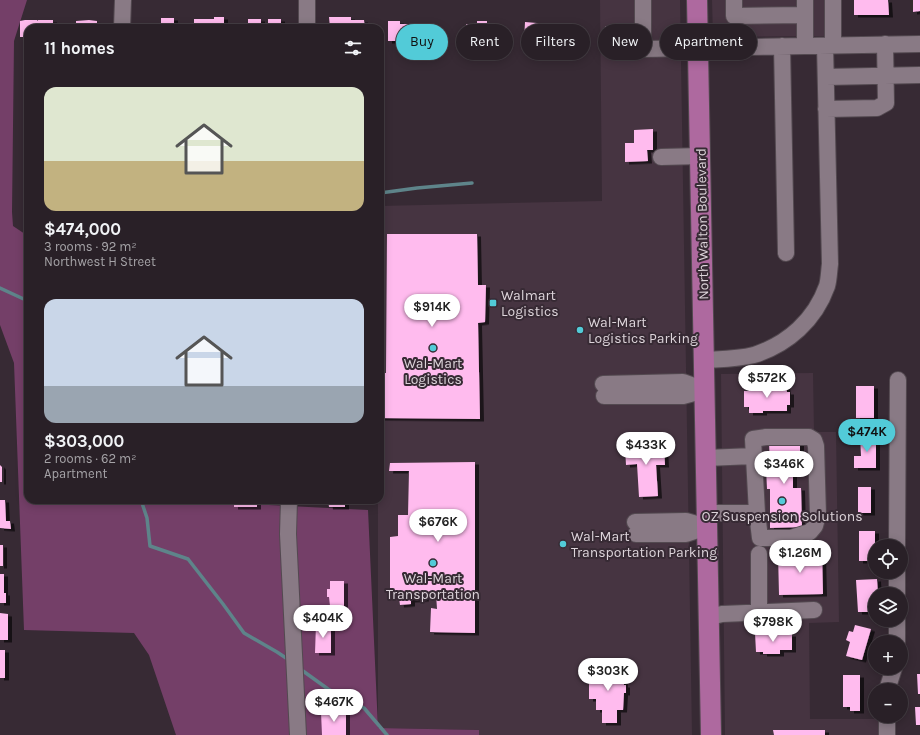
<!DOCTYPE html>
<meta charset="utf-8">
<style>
body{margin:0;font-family:Karla,sans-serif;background:#31282f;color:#f1f3f6;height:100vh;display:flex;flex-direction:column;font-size:15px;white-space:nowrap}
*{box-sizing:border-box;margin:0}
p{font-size:13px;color:#a5a3a7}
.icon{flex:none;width:22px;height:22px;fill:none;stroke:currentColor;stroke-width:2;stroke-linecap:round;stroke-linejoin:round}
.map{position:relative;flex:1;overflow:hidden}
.drawer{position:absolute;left:24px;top:24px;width:360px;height:480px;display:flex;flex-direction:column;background:#292027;border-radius:12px;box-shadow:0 2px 10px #0003,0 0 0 1px #453e44}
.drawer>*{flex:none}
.banner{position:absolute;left:396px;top:24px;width:380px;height:36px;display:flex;gap:8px}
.controls{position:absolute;left:868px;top:539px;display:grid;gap:8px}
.controls a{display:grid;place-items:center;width:40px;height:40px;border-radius:50%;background:#292027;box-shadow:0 2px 10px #0003,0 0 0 1px #453e44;font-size:20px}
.price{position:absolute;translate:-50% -34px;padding:0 9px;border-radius:14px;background:#fff;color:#222;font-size:13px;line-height:26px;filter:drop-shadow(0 1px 2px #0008)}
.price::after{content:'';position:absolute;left:50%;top:24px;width:12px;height:9px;margin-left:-6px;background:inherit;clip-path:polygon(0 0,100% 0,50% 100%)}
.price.on{background:#52cbd8;color:#111}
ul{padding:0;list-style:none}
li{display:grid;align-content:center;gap:8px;height:212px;padding:0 20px}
li span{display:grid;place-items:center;height:124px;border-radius:12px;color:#555}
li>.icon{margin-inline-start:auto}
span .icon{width:72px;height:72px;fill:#fffc;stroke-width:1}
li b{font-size:17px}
h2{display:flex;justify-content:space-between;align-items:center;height:48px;padding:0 20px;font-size:17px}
.tag{padding:0 14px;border-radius:18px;background:#292027;box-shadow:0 2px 10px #0003,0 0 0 1px #453e44;font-size:14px;line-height:36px}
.tag.on{background:#52cbd8;color:#111}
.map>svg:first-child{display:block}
.built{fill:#463441}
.green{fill:#743f68}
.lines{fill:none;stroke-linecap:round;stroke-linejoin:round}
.stream{stroke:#5e848a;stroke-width:3.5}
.building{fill:#fbe;filter:url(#shadow)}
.minor-casing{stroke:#534950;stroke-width:18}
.major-casing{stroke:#534950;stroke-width:22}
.minor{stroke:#897a85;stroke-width:16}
.major{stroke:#ae699f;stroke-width:20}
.poi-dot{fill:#52cbd8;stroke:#372a34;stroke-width:1.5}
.labels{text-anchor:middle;stroke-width:4;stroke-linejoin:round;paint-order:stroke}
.street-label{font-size:14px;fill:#ddd4da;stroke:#372a34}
.poi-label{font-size:14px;fill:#ddd4da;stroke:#372a34;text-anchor:start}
</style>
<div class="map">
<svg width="920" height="735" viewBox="0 0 920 735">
<defs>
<filter id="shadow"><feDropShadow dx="4" dy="2.5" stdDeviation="0" flood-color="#0009"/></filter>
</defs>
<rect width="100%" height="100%" fill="#372a34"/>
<path class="built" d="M600,0H680L692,735H479V730L378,728V500H380V206L602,201Z
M712,0H840L841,36L713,37Z
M813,373L814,432H836L839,622L809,623L810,719H879V735H725L721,374Z"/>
<path class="green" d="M0,0H27L14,41L12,212L13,226L28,236V500H166L368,510L378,728L479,730V735H176L149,655L134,633L24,630L14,363L0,325Z"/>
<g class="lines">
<path class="stream" d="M380,193L417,188L472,183
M0,288L28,301
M141,500L147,518L150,546L188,559L223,604L244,633L277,652L286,658
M303,671L328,689L364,708L387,735"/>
</g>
<path class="building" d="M854,0H888L889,15H854Z
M913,0H920V11L913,12Z
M214,17H224V28H194V19H214Z
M329,17H351V20H364L365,28H330Z
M161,18H174V24H184V28H150V24H161Z
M248,19H261V24L268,23V19H281V28H248Z
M25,20H37V21L38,20H53V28H28V37H20V21Z
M89,20L97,21V28H76V21Z
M388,21H400V24H411V49H397V41H388Z
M477,21H487V24H494V40H466V24H477Z
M525,22L549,24V26L571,27L570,41L524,40Z
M605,26H638L637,52H605Z
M653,129V150H647L648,161L625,162V143H634V130Z
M387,234H477L478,285H486L485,322L478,323L480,419L380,418V373H386Z
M763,384V387L786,386L787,392H790V405H787V411H763V413H749V407H744V391H749L748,385Z
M856,386H874V418H856Z
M860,435H876V468H854V456H861Z
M800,441V468H793V488H801L802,527L770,528V489H767L766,468H770L769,442Z
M656,442V446H664L665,465H656L658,496L639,497L637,464L626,465L625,448L636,447V443Z
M475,462V633L430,632L431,608L437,609L436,594H424L425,599L411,600V604L400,605L398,591L390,590V537L398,536V515H408L409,471H389L390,463Z
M0,465L2,467V482H0Z
M858,487H871V513H858Z
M0,500H5L6,521H10L11,529L0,528Z
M234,500H257V507H234Z
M328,500H345V507H329Z
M859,531H875V561H859Z
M0,545H3V566H0Z
M822,552L823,594L779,595L778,553Z
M0,574H4V593H6V603H0Z
M877,579L878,594H875V599H873L874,612H858L856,580Z
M330,581H344V606H330L329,597H327V589H330Z
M0,613L8,614V640H0Z
M316,624H331V653H315Z
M855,625L871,629L862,660L846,656L850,642L846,640L849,631L853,632Z
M777,632V634H792V650H780V654H763V652H756L755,633Z
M0,650H5V678H0Z
M596,668H623L624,685H626V693H624L623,710H617V723H602V710H596V699H589V675H596Z
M917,674H920V694H918Z
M843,675H860V711H850V707H843Z
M915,707H920V725H916Z
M346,711V735H322L321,712Z
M773,730H825V735H774Z"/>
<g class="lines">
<defs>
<path id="minor" d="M643,0V49L920,44
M734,0V16L805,15
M805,0V46
M122,28L123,0
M307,28V0
M833,45V0
M782,46L786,253
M826,77L920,75
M826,109L877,108L886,103L885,44
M661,157L701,156
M705,360C721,359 738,359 754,355C788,344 815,320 827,286C829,279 829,271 830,264L825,46
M603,384L683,382L705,390
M604,396H683L705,390
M706,458L753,456
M289,500L288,534L298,735
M707,513H757L760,538H791L810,532L815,526L818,515L816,446L814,440L809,437H766L753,439L757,513
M635,522L686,521L707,527
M636,534H686L707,527
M897,546L898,380
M759,554V612
M897,594V572
M710,617L722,614L814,610
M897,642V620
M887,690L894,668
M887,716V735"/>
<path id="major" d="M697,0L711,735"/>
</defs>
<use href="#minor" class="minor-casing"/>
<use href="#major" class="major-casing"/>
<use href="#minor" class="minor"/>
<use href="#major" class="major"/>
</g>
<g class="poi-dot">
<rect x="489" y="299" width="8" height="8" rx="2"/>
<circle cx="580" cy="330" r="4"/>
<circle cx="433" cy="348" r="4"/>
<circle cx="782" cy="501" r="4"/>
<circle cx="563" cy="544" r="4"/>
<circle cx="433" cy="563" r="4"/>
</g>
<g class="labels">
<g class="street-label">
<text transform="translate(702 224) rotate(-91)" y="5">North Walton Boulevard</text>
</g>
<g class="poi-label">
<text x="501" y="300">Walmart<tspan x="501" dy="16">Logistics</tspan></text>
<text x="588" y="327">Wal-Mart<tspan x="588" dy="16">Logistics Parking</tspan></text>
<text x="433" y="368" text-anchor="middle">Wal-Mart<tspan x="433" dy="16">Logistics</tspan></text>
<text x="782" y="521" text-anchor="middle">OZ Suspension Solutions</text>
<text x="571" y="541">Wal-Mart<tspan x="571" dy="16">Transportation Parking</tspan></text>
<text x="433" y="583" text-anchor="middle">Wal-Mart<tspan x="433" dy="16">Transportation</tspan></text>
</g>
</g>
</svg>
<div class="controls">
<a><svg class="icon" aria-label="locate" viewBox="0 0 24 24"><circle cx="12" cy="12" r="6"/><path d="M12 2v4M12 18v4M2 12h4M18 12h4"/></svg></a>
<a><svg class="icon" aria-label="layers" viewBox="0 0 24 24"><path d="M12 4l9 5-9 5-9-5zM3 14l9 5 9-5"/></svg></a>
<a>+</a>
<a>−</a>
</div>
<b class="price" style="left:432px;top:328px">$914K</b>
<b class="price" style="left:767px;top:399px">$572K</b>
<b class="price on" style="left:867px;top:453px">$474K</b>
<b class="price" style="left:646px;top:466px">$433K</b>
<b class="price" style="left:784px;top:485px">$346K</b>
<b class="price" style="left:438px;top:543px">$676K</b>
<b class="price" style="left:800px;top:574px">$1.26M</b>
<b class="price" style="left:323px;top:639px">$404K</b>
<b class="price" style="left:773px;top:643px">$798K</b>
<b class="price" style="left:608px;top:692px">$303K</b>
<b class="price" style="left:334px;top:723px">$467K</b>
<div class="banner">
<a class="tag on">Buy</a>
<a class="tag">Rent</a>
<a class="tag">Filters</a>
<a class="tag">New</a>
<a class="tag">Apartment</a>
</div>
<section class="drawer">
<h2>11 homes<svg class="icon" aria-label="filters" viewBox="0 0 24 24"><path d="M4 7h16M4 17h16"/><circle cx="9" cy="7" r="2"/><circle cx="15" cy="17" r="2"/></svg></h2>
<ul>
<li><span style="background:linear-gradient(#dfe7d0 60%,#c2b280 0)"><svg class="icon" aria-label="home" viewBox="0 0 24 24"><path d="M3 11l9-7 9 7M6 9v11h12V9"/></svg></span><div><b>$474,000</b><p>3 rooms · 92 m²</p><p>Northwest H Street</p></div></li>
<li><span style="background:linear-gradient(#c9d6e8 70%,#9aa5b1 0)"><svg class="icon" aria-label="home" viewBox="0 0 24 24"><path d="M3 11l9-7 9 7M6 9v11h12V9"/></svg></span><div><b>$303,000</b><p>2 rooms · 62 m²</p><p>Apartment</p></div></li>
</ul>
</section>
</div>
